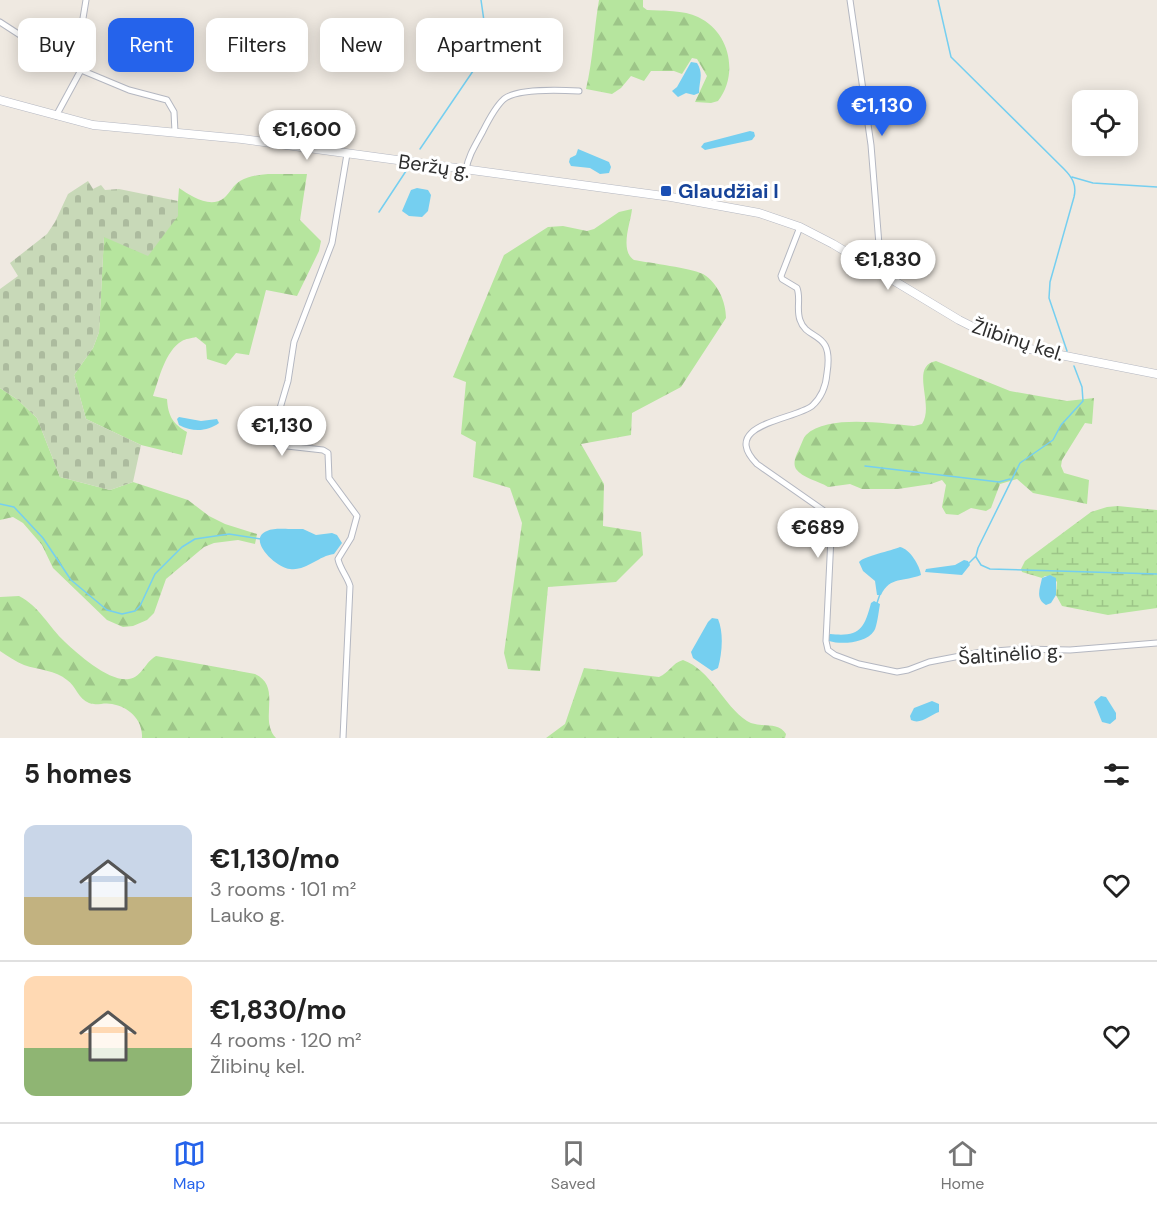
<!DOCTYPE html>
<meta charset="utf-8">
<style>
body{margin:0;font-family:"DM Sans",sans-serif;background:#f6f6f6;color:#222;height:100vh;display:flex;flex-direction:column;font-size:22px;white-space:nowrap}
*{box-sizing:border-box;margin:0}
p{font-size:20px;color:#767676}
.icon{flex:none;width:33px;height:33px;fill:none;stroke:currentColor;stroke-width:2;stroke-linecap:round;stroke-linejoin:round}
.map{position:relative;height:738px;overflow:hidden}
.details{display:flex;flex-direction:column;background:#fff;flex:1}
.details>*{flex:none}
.guide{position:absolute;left:18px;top:18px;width:600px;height:54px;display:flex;gap:12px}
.tools{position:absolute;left:1072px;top:90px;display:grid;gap:12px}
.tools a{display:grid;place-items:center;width:66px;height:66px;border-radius:12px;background:#fff;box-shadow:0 3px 15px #0003;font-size:30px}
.price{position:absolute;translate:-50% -51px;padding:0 14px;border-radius:21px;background:#fff;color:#222;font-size:20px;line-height:39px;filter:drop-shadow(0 2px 3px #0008)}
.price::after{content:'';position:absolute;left:50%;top:36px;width:18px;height:14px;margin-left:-9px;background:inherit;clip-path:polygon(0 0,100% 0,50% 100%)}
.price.selected{background:#2563eb;color:#fff}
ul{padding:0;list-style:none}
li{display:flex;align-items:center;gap:18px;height:150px;padding:0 24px}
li+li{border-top:2px solid #e0e0e0}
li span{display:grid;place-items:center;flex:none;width:168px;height:120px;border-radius:12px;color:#555}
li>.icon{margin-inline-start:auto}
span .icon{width:72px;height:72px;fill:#fffc;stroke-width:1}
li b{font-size:26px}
h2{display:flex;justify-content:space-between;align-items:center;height:72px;padding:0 24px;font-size:26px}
.tag{padding:0 21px;border-radius:12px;background:#fff;box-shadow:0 3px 15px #0003;font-size:21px;line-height:54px}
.tag.selected{background:#2563eb;color:#fff}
.tabs{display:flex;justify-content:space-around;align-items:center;height:84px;border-top:2px solid #e0e0e0;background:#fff;font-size:16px;color:#767676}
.tabs a{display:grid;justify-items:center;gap:3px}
.tabs .selected{color:#2563eb}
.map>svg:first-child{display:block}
.forest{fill:url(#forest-firs)}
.wetland{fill:url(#wetland-marsh)}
.cemetery{fill:url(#cemetery-stones)}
.water{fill:#75cff0}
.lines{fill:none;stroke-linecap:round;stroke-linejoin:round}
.stream{stroke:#75cff0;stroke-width:1.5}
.street-casing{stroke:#b4b7c1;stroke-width:7}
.secondary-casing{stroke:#b4b7c1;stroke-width:9}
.street{stroke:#fff;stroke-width:5}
.secondary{stroke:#fff;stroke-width:8}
.transit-dot{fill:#1a4fb4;stroke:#fff;stroke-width:2}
.labels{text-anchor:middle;stroke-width:6;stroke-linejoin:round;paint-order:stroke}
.street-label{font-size:20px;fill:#2e2e2e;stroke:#fff}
.transit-label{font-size:20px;font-weight:bold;fill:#164399;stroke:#fff;text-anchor:start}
</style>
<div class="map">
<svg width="1157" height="738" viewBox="0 0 1157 738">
<defs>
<pattern id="forest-firs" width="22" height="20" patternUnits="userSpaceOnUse" patternTransform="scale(1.5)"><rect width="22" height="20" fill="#b6e59e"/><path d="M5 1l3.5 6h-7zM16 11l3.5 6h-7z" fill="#9dc588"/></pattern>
<pattern id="wetland-marsh" width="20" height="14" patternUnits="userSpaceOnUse" patternTransform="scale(1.5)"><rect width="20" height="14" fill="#b6e59e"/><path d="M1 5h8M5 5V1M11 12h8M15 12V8" fill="none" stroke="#9dc588"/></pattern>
<pattern id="cemetery-stones" width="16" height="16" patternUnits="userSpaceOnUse" patternTransform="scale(1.5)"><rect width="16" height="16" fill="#c8d9b8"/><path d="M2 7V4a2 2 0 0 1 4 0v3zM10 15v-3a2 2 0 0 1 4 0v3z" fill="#acbb9e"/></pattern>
</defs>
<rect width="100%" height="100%" fill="#efe9e1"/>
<path class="forest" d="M599,0H643V7L647,10C662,11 684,10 698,17C730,32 739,74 718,101L711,103L695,102L707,76L697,59L692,58L682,74L674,71H651L644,81L631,76L621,88L612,94L586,89C593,60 594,29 599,0Z
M268,174H307L300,220L321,241L319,251L297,296L266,290L249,355L236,353L226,365L207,359L206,345L196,337C192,338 185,339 182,341C165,351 159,379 153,396L167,399C168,416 173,424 187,432L182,455L141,445L86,419L74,375L93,348L99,332L104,236L178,201L179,188C191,196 210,209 224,198C230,193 233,185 240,181C249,176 259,175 268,174Z
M632,209C631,222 619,250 634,260C650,263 691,268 703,274C718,283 726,302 726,318L681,387L632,413L631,435L581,444L604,484L603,526L641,532L643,555L616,582L548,587L540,671L508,669L504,653L522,523L510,488L473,477L476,442L461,434L466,382L453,377L504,255L548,227L563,226L587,231L594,229L619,212Z
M936,361L1010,391L1067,401L1094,398L1092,424L1085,423L1062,460L1061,466L1064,473L1089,480L1087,504L1033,493L1017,479L1000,484L991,508L986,511L971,508L958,515L946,514L942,507L946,485L942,480L931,484L898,489H862L850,484L828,487C819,481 802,478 796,469C792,462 797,454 800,447C802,443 803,438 806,435C828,414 886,424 914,426L922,424C935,405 909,366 936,361Z
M0,388L18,400L37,418L60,477L110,490L133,482L188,500L209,516L225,524L257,534L255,544L238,540L214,543L204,547L166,579L154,613L147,620L133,626L123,627L107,620L53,568L42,545L23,523L13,517L0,520Z
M19,596C39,606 49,627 65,642C79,655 109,682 129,679C142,677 145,662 156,656L255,674C283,687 258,720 276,738H142C143,720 129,707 112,704C104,702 96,706 89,703C78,699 76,686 67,680C56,670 38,670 24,665C16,662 8,656 0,651V597Z
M683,660C711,670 723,705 747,721C759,729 778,720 786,734L785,738H546L565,724L584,668L659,677C669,673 672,663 683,660Z"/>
<path class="wetland" d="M1118,506L1157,510V608L1108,615L1062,606L1056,595L1057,582L1052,576H1045L1042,578L1022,572L1021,569L1025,561L1091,512L1107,507Z"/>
<path class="cemetery" d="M88,181L93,189L101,185L105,190L119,189L178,201V216L148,256L104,237L99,332L93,348L74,375L86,419L141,445L133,482L110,490L60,477L37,418L18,400L0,388V289L18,276L10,263L47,234L55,222L68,194Z"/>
<path class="water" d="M691,62L697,63C704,74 699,81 699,93L694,95L686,93L678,97L672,91L677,87Z
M750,131L754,132L755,136L752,140L705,150L701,147L704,143Z
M578,149L609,162L611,167L609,173L600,174L590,168L571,166L569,162L570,158L576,155Z
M417,188L428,190L431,195L428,211L422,217L409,216L402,211L411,190Z
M179,417L201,421L217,419L219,423C207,432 192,432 179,425L177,419Z
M290,529H303L316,535L332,533L337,535L342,543L334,554C318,556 307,571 290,569C276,568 246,539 267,531C273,528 284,529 290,529Z
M900,547C910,549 920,566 921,575C904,582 890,576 881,595H877L875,581L863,571L859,562C864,556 891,551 900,547Z
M964,560L968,561L970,565L962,575L925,572L926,569L955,565Z
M1050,575L1056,578V595L1051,603L1046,605C1035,599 1040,588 1042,578Z
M874,601L880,604C879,609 877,627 874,631C866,643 842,645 829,641V635L830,634C859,637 864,630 871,603Z
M712,618L718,619C724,633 722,654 718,668L712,671L693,658L691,652L708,622Z
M1101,696L1106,697L1116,713V719L1110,724L1102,722L1094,702Z
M932,701L939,704V712C930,715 921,725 911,720L910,716L914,708Z"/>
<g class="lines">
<path class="stream" d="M938,0L951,57L1064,169C1072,177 1077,185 1074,197L1050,282L1049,298L1067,351
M420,149L488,49L481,0
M1072,177L1093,183L1157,187
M379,212L406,171
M865,466L999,482L1010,479
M0,504L14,507L43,538L71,580L107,610L122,614L135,611L140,606L155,574L182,547L195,539L229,534L261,539
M976,557L981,565L990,569L1157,574
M968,564L976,556L978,548L1020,463L1053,440L1061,425L1083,401L1082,387L1074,366
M877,603L880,594"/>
<defs>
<path id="street" d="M850,0L871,145L880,257L876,269
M0,22L40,48L81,70L129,90L167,100L174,112L175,132
M75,67L86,0
M56,116L81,70
M466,170C468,156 476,144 483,131C488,121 495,107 504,99C518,88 561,90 579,91
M800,227L781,276L782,279L797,288C801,298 796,309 800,320C807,342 834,329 827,373C826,386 822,397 812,406C794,420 718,424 757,464L823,510L830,521L831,537L826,641L828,650L835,655L859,664L897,672L908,670L929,662L981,652L1021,649L1070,650L1157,643
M343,738L350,586C347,576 340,569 338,559L351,538L357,516L329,478L328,453L323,450L278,445L274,442L273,432L288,381L294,342L332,243L347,154"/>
<path id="secondary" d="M0,100L93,125L242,139L671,197L759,213L800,227L833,244L959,320L983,332L1030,349L1157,374"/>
</defs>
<use href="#street" class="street-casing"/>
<use href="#secondary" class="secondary-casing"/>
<use href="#street" class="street"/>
<use href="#secondary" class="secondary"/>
</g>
<rect class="transit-dot" x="660" y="185" width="12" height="12" rx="3"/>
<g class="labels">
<g class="street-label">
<text transform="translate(434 166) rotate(8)" y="7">Beržų g.</text>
<text transform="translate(1018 340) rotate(18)" y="7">Žlibinų kel.</text>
<text transform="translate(1010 654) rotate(-4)" y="7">Šaltinėlio g.</text>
</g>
<g class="transit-label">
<text x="678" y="198">Glaudžiai I</text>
</g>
</g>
</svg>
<div class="tools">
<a><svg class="icon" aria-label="locate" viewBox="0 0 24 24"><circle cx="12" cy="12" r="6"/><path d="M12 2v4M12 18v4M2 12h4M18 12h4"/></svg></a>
</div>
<b class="price selected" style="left:882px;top:137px">€1,130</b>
<b class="price" style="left:307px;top:161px">€1,600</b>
<b class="price" style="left:888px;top:291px">€1,830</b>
<b class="price" style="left:282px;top:457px">€1,130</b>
<b class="price" style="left:818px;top:559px">€689</b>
<div class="guide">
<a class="tag">Buy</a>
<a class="tag selected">Rent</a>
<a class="tag">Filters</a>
<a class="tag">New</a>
<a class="tag">Apartment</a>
</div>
</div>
<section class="details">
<h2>5 homes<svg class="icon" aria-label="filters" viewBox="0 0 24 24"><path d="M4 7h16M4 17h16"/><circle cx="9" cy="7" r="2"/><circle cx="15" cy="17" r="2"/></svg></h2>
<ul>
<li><span style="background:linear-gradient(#c9d6e8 60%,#c2b280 0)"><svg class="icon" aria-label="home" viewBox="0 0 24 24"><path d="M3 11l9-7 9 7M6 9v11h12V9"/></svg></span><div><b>€1,130/mo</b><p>3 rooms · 101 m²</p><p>Lauko g.</p></div><svg class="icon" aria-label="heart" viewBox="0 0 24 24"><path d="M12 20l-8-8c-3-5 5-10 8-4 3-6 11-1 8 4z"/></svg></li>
<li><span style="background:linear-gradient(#ffd9b3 60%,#8fb573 0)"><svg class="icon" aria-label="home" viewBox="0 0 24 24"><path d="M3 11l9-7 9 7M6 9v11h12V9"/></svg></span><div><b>€1,830/mo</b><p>4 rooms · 120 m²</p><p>Žlibinų kel.</p></div><svg class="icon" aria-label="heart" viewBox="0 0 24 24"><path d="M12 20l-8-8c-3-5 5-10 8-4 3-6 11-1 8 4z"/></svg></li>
</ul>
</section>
<nav class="tabs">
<a class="selected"><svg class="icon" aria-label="map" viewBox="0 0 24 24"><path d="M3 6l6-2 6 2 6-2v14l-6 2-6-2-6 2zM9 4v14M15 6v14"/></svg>Map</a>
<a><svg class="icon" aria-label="saved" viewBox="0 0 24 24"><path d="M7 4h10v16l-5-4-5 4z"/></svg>Saved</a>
<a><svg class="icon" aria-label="home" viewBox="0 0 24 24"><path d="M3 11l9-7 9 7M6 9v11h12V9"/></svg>Home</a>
</nav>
